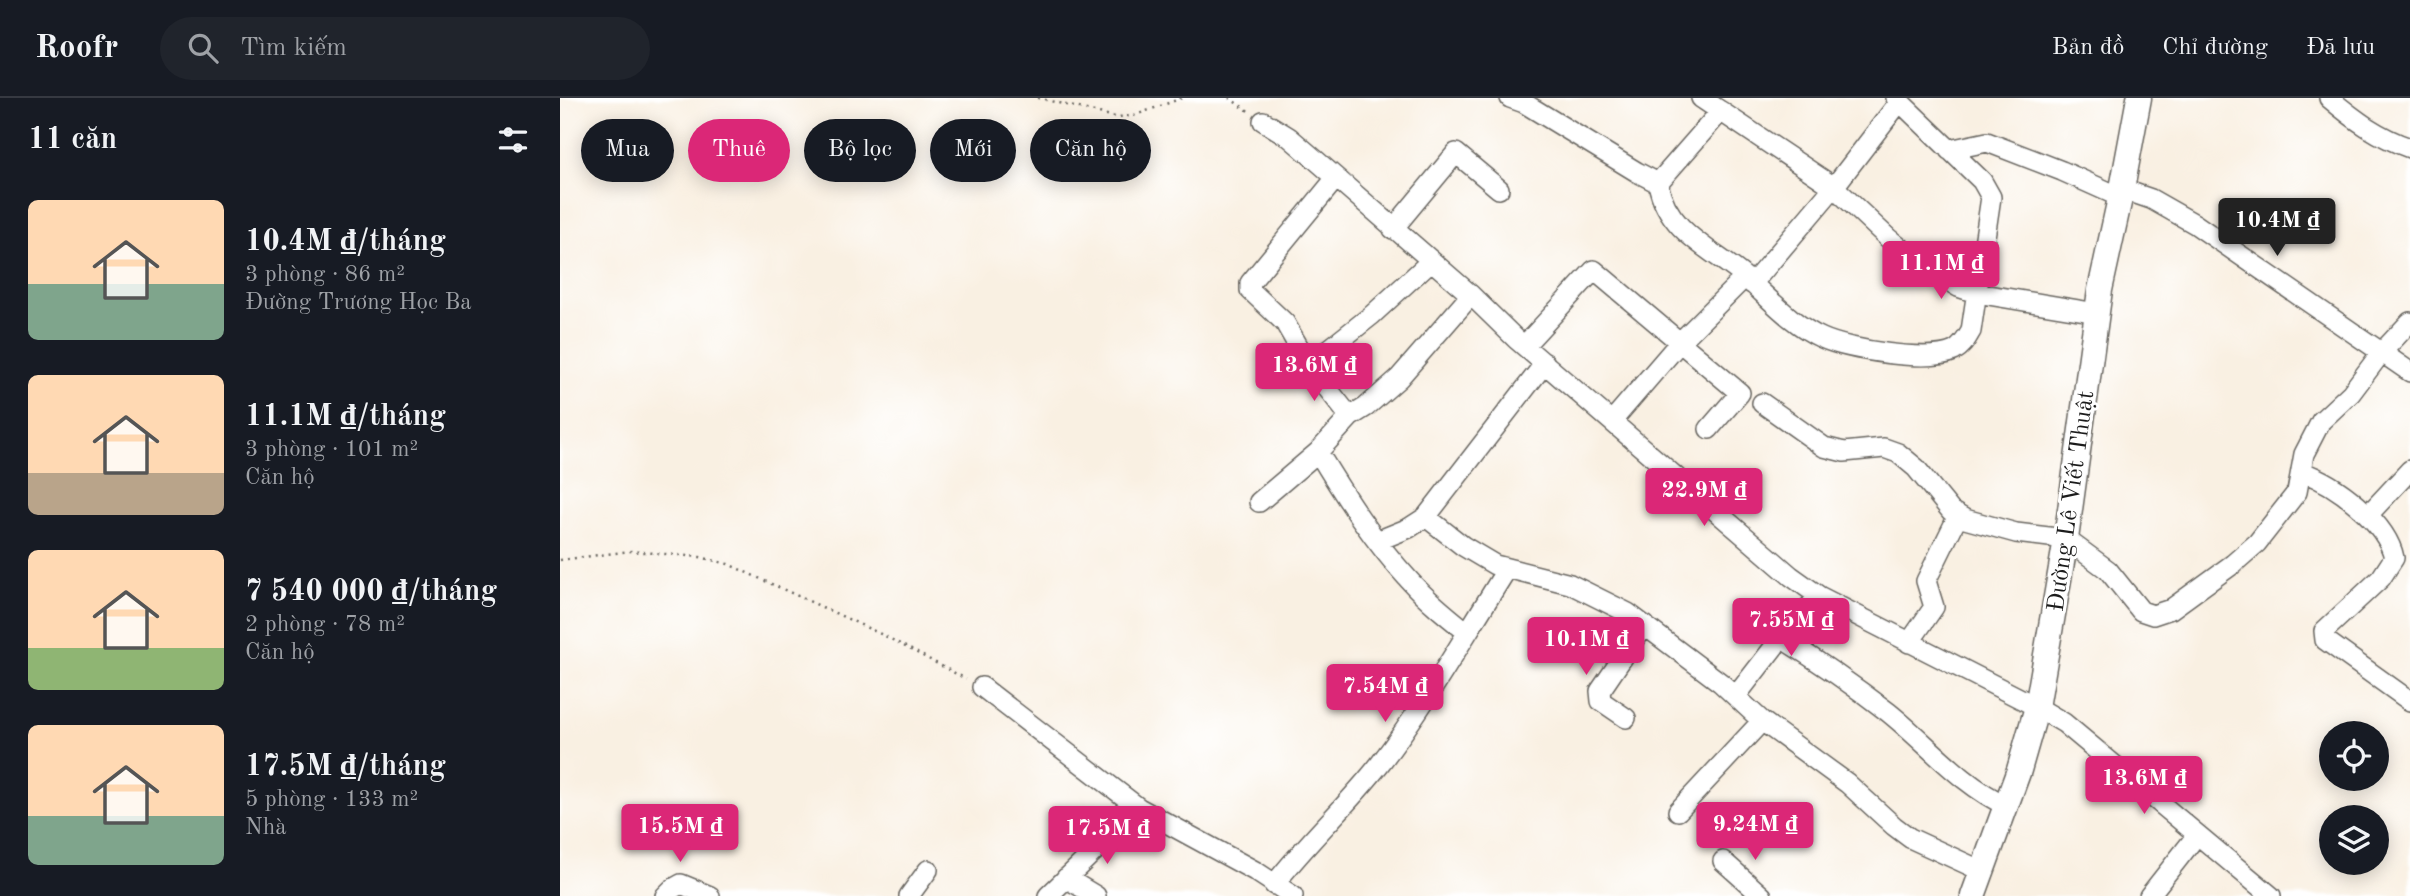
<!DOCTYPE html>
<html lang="vi">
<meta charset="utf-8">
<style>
body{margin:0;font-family:"Old Standard TT",serif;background:#20242c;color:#f1f3f6;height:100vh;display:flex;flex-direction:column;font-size:26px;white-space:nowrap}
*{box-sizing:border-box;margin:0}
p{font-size:23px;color:#9ea1a6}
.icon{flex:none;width:38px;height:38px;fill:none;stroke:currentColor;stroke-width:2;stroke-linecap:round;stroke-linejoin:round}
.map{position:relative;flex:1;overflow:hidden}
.drawer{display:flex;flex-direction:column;background:#171b24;width:560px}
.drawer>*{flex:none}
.banner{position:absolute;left:21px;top:21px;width:665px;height:63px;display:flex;gap:14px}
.tools{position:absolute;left:1759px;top:623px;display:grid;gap:14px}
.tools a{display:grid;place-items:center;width:70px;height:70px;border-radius:50%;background:#171b24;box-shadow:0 4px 18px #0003;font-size:35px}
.price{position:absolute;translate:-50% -60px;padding:0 16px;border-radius:7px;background:#db2777;color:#fff;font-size:23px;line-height:46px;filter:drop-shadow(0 2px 4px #0008)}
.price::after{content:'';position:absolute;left:50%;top:42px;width:21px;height:16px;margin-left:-10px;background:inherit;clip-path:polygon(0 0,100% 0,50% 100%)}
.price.selected{background:#222;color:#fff}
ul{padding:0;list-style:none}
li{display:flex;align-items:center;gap:21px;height:175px;padding:0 28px}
li span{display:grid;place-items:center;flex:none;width:196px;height:140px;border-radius:10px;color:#555}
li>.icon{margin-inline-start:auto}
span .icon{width:84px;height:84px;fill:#fffc;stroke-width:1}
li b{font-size:30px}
h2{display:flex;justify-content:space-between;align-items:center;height:84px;padding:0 28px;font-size:30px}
.chip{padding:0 24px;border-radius:32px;background:#171b24;box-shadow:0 4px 18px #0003;font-size:24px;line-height:63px}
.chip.selected{background:#db2777;color:#fff}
header{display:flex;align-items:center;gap:42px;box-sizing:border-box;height:98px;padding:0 35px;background:#171b24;border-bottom:2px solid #363941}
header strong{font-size:33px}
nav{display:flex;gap:38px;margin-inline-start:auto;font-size:24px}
.search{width:490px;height:63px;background:#20242c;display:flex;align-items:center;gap:18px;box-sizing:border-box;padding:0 24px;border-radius:38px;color:#9ea1a6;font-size:26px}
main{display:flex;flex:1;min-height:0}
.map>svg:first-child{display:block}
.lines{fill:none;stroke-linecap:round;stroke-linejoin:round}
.minor-casing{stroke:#696661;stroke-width:22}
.major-casing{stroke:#696661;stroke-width:27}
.path{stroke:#696661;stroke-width:2.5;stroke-dasharray:2 5;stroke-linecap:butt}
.minor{stroke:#fff;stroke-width:19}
.major{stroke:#fff;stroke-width:24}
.labels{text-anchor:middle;stroke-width:6;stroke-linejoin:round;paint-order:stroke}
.street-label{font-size:24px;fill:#1c1c1c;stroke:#fff}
</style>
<header>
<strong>Roofr</strong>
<div class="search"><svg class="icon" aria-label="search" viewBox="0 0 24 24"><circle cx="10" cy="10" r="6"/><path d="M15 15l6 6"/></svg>Tìm kiếm</div>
<nav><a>Bản đồ</a><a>Chỉ đường</a><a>Đã lưu</a></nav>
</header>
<main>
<section class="drawer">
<h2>11 căn<svg class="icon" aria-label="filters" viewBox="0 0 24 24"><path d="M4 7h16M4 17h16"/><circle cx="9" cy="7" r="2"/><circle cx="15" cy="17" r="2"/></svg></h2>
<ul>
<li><span style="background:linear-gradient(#ffd9b3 60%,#7fa58c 0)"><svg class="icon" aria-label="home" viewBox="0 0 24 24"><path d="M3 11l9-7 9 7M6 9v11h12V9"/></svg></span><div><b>10.4M ₫/tháng</b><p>3 phòng · 86 m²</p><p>Đường Trương Học Ba</p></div></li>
<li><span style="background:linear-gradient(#ffd9b3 70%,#b9a48a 0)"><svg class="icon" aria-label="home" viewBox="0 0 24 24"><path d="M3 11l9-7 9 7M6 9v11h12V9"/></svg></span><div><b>11.1M ₫/tháng</b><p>3 phòng · 101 m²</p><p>Căn hộ</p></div></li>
<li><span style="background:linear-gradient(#ffd9b3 70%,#8fb573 0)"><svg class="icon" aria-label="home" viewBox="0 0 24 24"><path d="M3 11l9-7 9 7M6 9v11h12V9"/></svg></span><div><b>7 540 000 ₫/tháng</b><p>2 phòng · 78 m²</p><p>Căn hộ</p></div></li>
<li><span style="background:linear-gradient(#ffd9b3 65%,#7fa58c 0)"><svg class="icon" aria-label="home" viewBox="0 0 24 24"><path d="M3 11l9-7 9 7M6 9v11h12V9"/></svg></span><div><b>17.5M ₫/tháng</b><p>5 phòng · 133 m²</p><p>Nhà</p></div></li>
</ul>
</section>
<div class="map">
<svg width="1850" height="798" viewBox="0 0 1850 798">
<rect width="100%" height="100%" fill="#fff"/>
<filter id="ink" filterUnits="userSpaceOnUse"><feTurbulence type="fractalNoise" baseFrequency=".0143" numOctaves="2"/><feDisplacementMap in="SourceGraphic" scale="14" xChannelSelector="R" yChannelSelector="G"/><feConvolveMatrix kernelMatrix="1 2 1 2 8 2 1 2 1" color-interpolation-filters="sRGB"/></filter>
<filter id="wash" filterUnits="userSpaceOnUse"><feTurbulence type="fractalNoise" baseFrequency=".00686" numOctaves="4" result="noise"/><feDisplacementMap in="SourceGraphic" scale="28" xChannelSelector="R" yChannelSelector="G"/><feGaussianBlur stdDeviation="1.57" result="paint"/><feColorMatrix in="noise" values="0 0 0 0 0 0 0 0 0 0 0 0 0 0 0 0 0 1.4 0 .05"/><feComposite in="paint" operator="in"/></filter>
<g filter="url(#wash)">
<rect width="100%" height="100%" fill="#f9f0e2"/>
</g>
<g filter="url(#ink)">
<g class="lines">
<defs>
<path id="minor" d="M950,0L964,5L1077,74L1098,85
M1141,0L1274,89L1328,140L1359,165L1398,189L1416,195L1537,215
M1769,0C1795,22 1818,39 1850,50
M703,23L729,39L757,63L911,197L956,241L1231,478L1259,498L1477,609L1504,625L1711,798
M1389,52L1427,44L1502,73L1560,99
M776,80L690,185V192L725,225L749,267L790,319
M1098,85C1107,134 1152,151 1186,180C1210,201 1233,227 1262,240C1288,252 1369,265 1394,253C1403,248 1406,241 1411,233L1431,99L1422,83L1336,0
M1098,85L1161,13
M1562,91L1591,101L1635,126L1850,274
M833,131L896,55L939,91
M1192,186L1274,89L1340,3
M964,248L1034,172L1180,295L1149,331
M749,267L812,217L871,163
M1202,305L1264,349L1284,354L1324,350L1338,355L1356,370L1391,413L1405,421L1456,435L1506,441L1548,472L1581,513L1593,517L1611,511L1673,466L1697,445L1737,394L1744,356L1761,323L1791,295L1821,255L1850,224
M1052,323L1120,244L1185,179
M758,354C785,399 814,444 850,483C867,502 887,518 907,534
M1742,374C1775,385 1827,424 1834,460L1821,480L1764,533L1765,542L1850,603
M699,404L758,354L790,319L806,309L839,280L911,197
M1808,417L1850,372
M866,419L903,448L935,467L1010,486L1068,515L1161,585L1202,623L1287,685L1334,728L1350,740L1424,774
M817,443L849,430L866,419L985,265
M1221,540C1258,563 1293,587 1328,614C1367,645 1401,687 1447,708
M1349,545L1374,509L1366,483L1398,418
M422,589L579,710L695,773L733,798
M1176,598L1221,540L1259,498
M1066,620L1041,603L1040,593L1085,527
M1118,713L1202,623
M1163,763L1202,798
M506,780L536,798
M714,787C746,745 786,709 819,667C867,605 905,537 947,471
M105,798L112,791L121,786L150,798
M349,798L368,772
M488,798L579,710
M1589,798L1637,737"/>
<path id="major" d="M1413,798L1459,672L1477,609L1506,441L1540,192L1562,91L1579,0"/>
</defs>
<use href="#minor" class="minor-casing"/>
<use href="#major" class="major-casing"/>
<path class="path" d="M478,0L555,19L573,18L622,0
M669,0L690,14
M0,462L71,453L140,459L168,466L325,538L406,581"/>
<use href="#minor" class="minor"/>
<use href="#major" class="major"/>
</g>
</g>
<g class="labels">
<g class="street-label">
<text transform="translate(1510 403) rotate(-82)" y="8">Đường Lê Viết Thuật</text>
</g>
</g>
</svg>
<div class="tools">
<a><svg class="icon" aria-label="locate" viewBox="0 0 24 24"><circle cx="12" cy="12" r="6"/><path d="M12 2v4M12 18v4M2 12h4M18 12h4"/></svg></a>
<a><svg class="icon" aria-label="layers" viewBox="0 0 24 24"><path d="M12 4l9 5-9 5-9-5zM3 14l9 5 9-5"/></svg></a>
</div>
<b class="price selected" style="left:1717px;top:160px">10.4M ₫</b>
<b class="price" style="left:1381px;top:203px">11.1M ₫</b>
<b class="price" style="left:754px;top:305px">13.6M ₫</b>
<b class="price" style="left:1144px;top:430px">22.9M ₫</b>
<b class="price" style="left:1231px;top:560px">7.55M ₫</b>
<b class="price" style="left:1026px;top:579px">10.1M ₫</b>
<b class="price" style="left:825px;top:626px">7.54M ₫</b>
<b class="price" style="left:1584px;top:718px">13.6M ₫</b>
<b class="price" style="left:1195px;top:764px">9.24M ₫</b>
<b class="price" style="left:120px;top:766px">15.5M ₫</b>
<b class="price" style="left:547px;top:768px">17.5M ₫</b>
<div class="banner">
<a class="chip">Mua</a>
<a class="chip selected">Thuê</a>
<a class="chip">Bộ lọc</a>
<a class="chip">Mới</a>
<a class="chip">Căn hộ</a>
</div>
</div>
</main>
